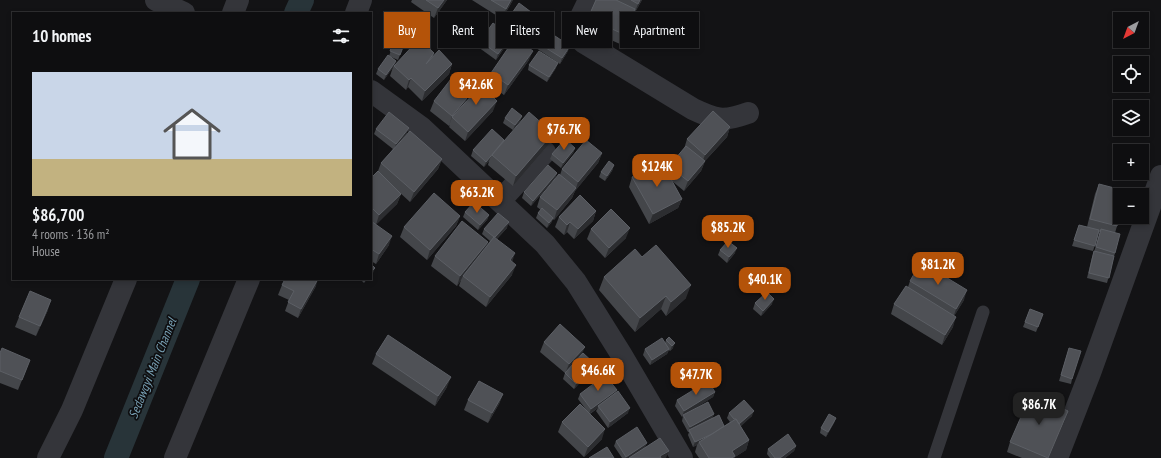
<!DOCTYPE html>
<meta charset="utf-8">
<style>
body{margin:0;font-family:"PT Sans Narrow",sans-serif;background:#171719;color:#f1f3f6;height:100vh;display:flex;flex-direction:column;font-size:15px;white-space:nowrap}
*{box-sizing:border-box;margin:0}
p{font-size:13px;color:#9b9c9f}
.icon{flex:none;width:22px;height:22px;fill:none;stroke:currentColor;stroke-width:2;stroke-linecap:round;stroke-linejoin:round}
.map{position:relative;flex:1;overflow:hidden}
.side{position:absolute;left:12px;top:12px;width:360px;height:268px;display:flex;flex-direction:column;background:#0e0e10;border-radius:0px;box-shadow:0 2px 6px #0003,0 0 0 1px #2e2e30}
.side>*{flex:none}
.top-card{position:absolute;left:384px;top:12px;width:380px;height:36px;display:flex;gap:8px}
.needle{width:26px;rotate:221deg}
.controls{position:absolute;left:1113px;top:12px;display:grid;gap:8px}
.controls a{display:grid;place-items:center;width:36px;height:36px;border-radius:0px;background:#0e0e10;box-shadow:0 2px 6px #0003,0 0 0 1px #2e2e30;font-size:20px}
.price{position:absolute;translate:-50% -34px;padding:0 9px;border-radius:8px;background:#b45309;color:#fff;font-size:13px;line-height:26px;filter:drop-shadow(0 1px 2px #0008)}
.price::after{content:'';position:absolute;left:50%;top:24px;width:12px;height:9px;margin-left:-6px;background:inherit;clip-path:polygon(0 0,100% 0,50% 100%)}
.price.active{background:#222;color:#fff}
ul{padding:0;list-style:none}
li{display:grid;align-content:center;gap:8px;height:212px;padding:0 20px}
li+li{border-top:1px solid #2e2e30}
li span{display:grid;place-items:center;height:124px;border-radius:0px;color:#555}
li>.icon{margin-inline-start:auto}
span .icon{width:72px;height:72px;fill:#fffc;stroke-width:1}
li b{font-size:17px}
h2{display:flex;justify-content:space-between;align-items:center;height:48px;padding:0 20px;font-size:17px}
.pill{padding:0 14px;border-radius:0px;background:#0e0e10;box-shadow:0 2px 6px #0003,0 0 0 1px #2e2e30;font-size:14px;line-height:36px}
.pill.active{background:#b45309;color:#fff}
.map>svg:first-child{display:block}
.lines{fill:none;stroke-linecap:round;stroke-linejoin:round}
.canal{stroke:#283439;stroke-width:24}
.service{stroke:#34353a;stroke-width:13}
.minor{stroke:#34353a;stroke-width:22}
.tertiary{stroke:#34353a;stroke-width:22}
.wall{fill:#44464a}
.shaded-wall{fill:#2c2d30}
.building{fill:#4f5156;stroke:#5c5f65}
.labels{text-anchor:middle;stroke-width:3.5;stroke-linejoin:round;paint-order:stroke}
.water-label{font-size:13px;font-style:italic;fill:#78a0b4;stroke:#0e0e10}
</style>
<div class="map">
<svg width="1161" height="458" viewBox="0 0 1161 458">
<rect width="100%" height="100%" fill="#131315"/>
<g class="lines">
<path class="canal" d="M296,13L302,0
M116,458L188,279"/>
<path class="service" d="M934,458L983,312"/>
<path class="minor" d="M589,0L574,31L583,42L693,109C716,120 723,122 748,113
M233,13L238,0
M500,201L545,152
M48,458L72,410L126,279
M1057,458L1090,373L1161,176"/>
<path class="tertiary" d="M156,0L184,13
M356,13L361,0
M371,91L422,128L545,244L576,282L621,354L682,458
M175,458L249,279"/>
</g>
<path class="wall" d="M412,0H447L434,18L411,2Z
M472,0H513L502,19Z
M596,0H642L634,14L633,13L620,44L584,28L588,18Z
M530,17L514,40L511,37L509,41L496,60L478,47L480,41L502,29L503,26Z
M468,19L485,28L472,47L458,38L461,32L457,29L459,24Z
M396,36L406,39L398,60L391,57L396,61L394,65L434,53L433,56L452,64L449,74L422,101L408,87L406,90L390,76L393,67L384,80L376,74L378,69L389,56Z
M538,43L568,51L560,64L536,48Z
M529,60L504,95L497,90L494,98L493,111L465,141L449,127L450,125L449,126L430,111L434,101L464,95L467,98L465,103L488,80L491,73Z
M529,65L556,68L547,82L528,70Z
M522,116L520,121L513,130L503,123L505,118Z
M730,127L727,137L705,161L701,171L684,191L672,181L682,199L678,208L649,224L629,187L632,177L667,172L669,166L684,149L687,139Z
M376,129L407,133L401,141L442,159L438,169L410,202L398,191L401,194L397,204L376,224L389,245L376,264L371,261V178L378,171L381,163L393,149L374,134Z
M504,140L550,143L513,186L488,165L489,161L484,167L471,156L473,150Z
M575,148L573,153L561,168L550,159L552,154Z
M602,153L598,163L575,191L572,198L554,220L553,219L551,223L547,228L536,218L538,213L541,210L537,207L540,197L560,175L562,169Z
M614,165L612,171L605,181L599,177L601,172Z
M557,173L555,178L531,206L522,198L524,192Z
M1099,184L1117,226L1115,233V253L1107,283L1087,278L1092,257L1094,251V252L1100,232H1099L1093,251L1072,246L1079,225L1087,227L1095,194Z
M596,211L593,221L574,239L567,232L564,235L555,227L559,217Z
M465,212L489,215L487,220L478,230L463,217Z
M460,216L456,226L427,260L400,237L404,227Z
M507,228L497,239L512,262V275L486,307L459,286L461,280L457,286L431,266L435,256L488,242L485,248L490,241L482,234L484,229Z
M591,229L626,238L605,258L587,239Z
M720,250L735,253L727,263L718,255Z
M642,257L686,298L666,316L661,309L635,332L599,290L604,277Z
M360,279H367L364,283Z
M910,281L964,300L954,316L953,327L942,345L891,314L894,304L908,287Z
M282,285L316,286L298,318L285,311L289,300L278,295Z
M755,303L772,304L761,316L753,309Z
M1030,309L1043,314L1036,332L1023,327Z
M48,310L36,336L15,327L19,317Z
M669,337L673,348L670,351L669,350L667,354L650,365L643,355L645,349L665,343L666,340Z
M544,342L582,355L595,364L593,369L574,389L563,379L565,373L540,352Z
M1069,348L1072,379L1071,384L1059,381Z
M0,353L26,370L18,390L0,383Z
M376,354L447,387L435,406L372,364Z
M715,392L713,397L685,414H714L712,418L724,426L730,422L727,418L729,413L752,416L740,426L749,440L746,450L735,457V458H699L695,452L697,445L693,447L688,435L689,432H688L682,421L683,416L682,417L675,406L677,400Z
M615,393L628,413L608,428L596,411L598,408L590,414L602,439L584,457L558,432L562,422L587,411L578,399L580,394Z
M503,394L499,404L488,423L464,410L468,400Z
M1068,411L1065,421L1048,458H1022L1007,452L1010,442Z
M836,418L834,423L826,437L820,433L821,428Z
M616,441L645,447L666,458H622L614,446Z
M796,446L794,451L785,458H770L767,454L768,449Z"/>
<path class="shaded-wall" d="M444,0H447L434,18L438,8Z
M511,0H513L502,19L506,9Z
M640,0H642L634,14L638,4Z
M635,9L631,19L620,44L623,34Z
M531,12L530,17L514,40L516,34Z
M487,23L485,28L472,47L474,42Z
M511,36L509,41L496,60L498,54Z
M570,46L568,51L560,64L562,58Z
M533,51L529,60L504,95L508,85Z
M396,61L394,66L384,80L386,75Z
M558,63L556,68L547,82L549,77Z
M452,64L449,74L422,101L425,91Z
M411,78L408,87L406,90L409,80Z
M468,86L464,96L462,93Z
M497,89L494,99L492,96Z
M467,98L464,107L452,117L449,126L452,116Z
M497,101L493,111L465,141L468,132Z
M522,116L520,121L513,130L515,125Z
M730,127L727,137L701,165L705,155Z
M409,128L407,133L394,150L396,144Z
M553,133L550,143L513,186L516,176Z
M575,148L573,153L561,168L563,163Z
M602,153L598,163L575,191L572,198L554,220L557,210L576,188L578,182Z
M491,156L489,161L484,167L486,162Z
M442,159L438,169L410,202L414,192Z
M705,161L701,171L684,191L688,181Z
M614,165L612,171L605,181L607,176Z
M557,173L555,178L531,206L533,201Z
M401,194L397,204L376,225L379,215Z
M682,199L678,208L649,224L653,214Z
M596,211L593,221L574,239L578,229Z
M489,215L487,220L478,230L480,225Z
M460,216L456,226L427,260L430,250Z
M553,218L551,223L547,228L549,223Z
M509,222L507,228L493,243L495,238Z
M570,222L567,232L564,235L567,225Z
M630,228L626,238L605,258L609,248Z
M392,236L389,245L376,264L379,254Z
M488,242L484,251L463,276L461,280L457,286L460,276Z
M737,248L735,253L727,263L729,257Z
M515,253L512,263L510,260Z
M516,265L512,275L486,307L490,297Z
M375,268L373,273L371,275V272Z
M318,279L316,286L298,318L301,309Z
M691,285L686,298L666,316L671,302Z
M967,290L964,300L953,318L956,309Z
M666,296L661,309L635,332L640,318Z
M774,299L772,304L761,316L763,311Z
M51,300L48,310L36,336L40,326Z
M956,317L953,327L942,345L945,335Z
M675,343L673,348L670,351L672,346Z
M585,347L581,356L565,374L569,364Z
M669,349L667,354L650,365L652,360Z
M595,364L593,369L574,389L576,384Z
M451,377L447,387L435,406L438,396Z
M617,390L615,395L598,406V408L589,414L591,409Z
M715,392L713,397L682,417L684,411Z
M503,394L499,404L488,423L492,413Z
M630,408L628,413L608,428L610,422Z
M754,411L752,416L737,430L739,424Z
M1068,411L1065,421L1048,458H1047Z
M714,414L712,419L689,430L688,432L690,427Z
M836,418L834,423L826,437L828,432Z
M725,427L699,442L697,445L693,447L695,442Z
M605,429L602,439L584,457L588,447Z
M749,440L746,450L735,457V458H730L732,451Z
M647,443L645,448L629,458H626V457Z
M796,446L794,451L785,458H780Z
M669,451L666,458H659L660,456Z"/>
<path class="building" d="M426,0H444L438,8Z
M491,0H511L506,9Z
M596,0H616L635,9L623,34L588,18Z
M631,0H640L638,4Z
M519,3L531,12L516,34L503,26Z
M473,13L487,23L474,42L460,32L464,27L459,24L465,16L468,19Z
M493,23L511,36L498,54L480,41Z
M546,30L570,46L562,58L538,43Z
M396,36L406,39L400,55L390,51Z
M515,38L533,51L508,85L491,73Z
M419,39L434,53L426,64L439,50L452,64L425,91L411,78L409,80L394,66Z
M539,51L558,63L549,77L529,65Z
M388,55L396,61L386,75L378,69Z
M454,75L468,86L462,93L467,98L452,116L434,101Z
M487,79L497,89L492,96L497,101L468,132L452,117Z
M512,108L522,116L515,125L505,118Z
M713,111L730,127L705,155L687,139Z
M389,112L409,128L396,144L376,129Z
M529,112L553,133L516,176L492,155Z
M492,129L504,140L486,162L473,150Z
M410,131L442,159L414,192L381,163Z
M565,139L575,148L563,163L552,154Z
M586,140L602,153L578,182L562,169Z
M686,146L705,161L688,181L669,166Z
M609,161L614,165L607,176L601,172Z
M661,161L682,199L653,214L632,177Z
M548,165L557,173L533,201L524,192Z
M378,171L401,194L379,215L371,207V178Z
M559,174L576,188L557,210L540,197Z
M1099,184L1126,191L1125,195H1120V215L1117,226L1090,219Z
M434,193L460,216L430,250L404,227Z
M580,195L596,211L578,229L570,222L567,225L559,217Z
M474,202L489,215L480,225L465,212Z
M542,208L553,218L549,223L538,213Z
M611,209L630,228L609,248L591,229Z
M498,213L509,222L495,237H494L484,229Z
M371,221L392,236L379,254L371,249Z
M462,221L488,242L460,276L435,256Z
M1079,225L1099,230L1095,246L1074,240Z
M1101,229L1120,234L1115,253L1096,247Z
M494,237L515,253L510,260L516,265L490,297L463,276Z
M728,241L737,248L729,257L720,250Z
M656,245L691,285L671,302L666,296L640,318L604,277L635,249L642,257Z
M1094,251L1114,256L1109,278L1089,273Z
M921,262L967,290L956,309L910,281Z
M371,264L375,268L371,272Z
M285,279H318L301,309L288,302L294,291L282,285Z
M906,286L956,317L945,335L894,304Z
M30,291L51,300L40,326L19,317Z
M767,292L774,299L763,311L755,303Z
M1030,309L1043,314L1038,327L1025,322Z
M560,324L585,347L569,364L544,342Z
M388,335L451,377L438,396L376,354Z
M669,337L675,343L672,346L666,340Z
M662,338L669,349L652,360L645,349Z
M2,348L30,360L22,380L0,371V353Z
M1069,348L1081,351L1072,379L1061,375Z
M583,353L595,364L576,384L565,373Z
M605,375L617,390L591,409L580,394Z
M479,381L503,394L492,413L468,400Z
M708,381L715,392L684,411L677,400Z
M618,391L630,408L610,422L598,406Z
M1031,394L1068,411L1048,458L1010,442Z
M744,400L754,411L739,424L736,419H734L729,413Z
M708,402L714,414L690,427L683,415Z
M580,404L605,429L588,447L562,422Z
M829,414L836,418L828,432L821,428Z
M719,415L724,426L712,434L695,442L689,430Z
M736,419L749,440L732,451L735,456L732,458H709L699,442Z
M637,427L647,443L626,457L616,441Z
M788,434L796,446L780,458H775L768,449Z
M660,438L669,451L660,456L661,458H629Z
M607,447L614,458H589Z"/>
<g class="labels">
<g class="water-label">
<text transform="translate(152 368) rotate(-68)" y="5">Sedawgyi Main Channel</text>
</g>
</g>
</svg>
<div class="controls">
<a><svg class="needle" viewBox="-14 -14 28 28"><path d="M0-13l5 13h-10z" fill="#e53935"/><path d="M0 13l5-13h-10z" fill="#9b9c9f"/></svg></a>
<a><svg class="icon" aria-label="locate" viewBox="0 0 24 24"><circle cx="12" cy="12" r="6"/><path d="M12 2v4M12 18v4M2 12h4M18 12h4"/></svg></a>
<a><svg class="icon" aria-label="layers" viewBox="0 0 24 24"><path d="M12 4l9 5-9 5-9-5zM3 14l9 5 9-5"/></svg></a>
<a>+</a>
<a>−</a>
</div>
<b class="price" style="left:476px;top:106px">$42.6K</b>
<b class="price" style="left:564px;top:151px">$76.7K</b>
<b class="price" style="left:657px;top:188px">$124K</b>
<b class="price" style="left:477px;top:214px">$63.2K</b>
<b class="price" style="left:728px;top:249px">$85.2K</b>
<b class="price" style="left:938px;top:286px">$81.2K</b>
<b class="price" style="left:765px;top:301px">$40.1K</b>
<b class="price" style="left:598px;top:392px">$46.6K</b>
<b class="price" style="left:696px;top:396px">$47.7K</b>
<b class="price active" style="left:1039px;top:426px">$86.7K</b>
<div class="top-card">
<a class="pill active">Buy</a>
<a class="pill">Rent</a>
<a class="pill">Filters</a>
<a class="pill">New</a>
<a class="pill">Apartment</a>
</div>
<section class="side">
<h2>10 homes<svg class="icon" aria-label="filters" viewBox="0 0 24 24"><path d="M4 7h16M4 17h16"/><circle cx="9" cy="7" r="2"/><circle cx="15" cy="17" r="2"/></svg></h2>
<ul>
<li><span style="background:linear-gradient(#c9d6e8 70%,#c2b280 0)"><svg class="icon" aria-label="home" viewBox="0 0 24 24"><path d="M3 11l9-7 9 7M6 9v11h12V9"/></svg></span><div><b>$86,700</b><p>4 rooms · 136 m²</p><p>House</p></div></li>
</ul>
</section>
</div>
